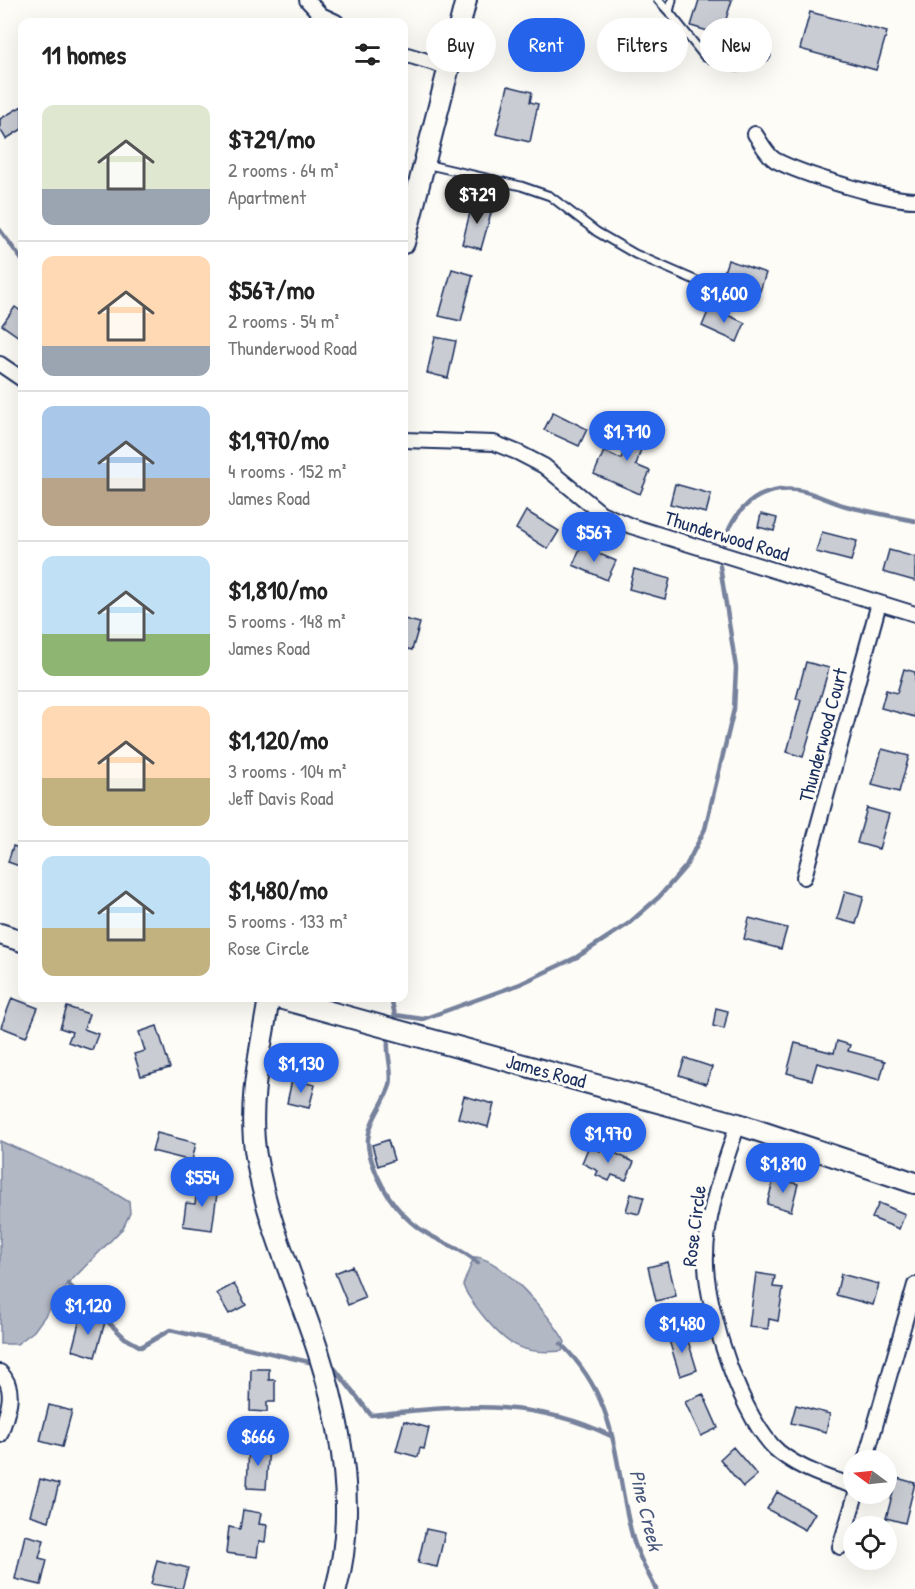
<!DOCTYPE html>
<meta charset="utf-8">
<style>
body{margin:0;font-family:"Patrick Hand",sans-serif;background:#f2f2f2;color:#222;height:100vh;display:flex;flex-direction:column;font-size:22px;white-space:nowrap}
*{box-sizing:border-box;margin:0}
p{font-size:20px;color:#767676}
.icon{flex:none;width:33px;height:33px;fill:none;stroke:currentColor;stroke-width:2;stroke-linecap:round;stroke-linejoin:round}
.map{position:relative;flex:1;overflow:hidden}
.drawer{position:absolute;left:18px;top:18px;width:390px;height:984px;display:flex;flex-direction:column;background:#fff;border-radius:12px;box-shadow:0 6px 24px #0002}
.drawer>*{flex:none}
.top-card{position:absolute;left:426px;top:18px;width:399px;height:54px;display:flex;gap:12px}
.needle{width:39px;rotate:285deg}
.controls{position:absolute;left:843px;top:1450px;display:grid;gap:12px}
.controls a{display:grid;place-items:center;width:54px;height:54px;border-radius:50%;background:#fff;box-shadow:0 6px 24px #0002;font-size:30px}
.price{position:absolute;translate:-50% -51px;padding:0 14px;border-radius:21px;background:#2563eb;color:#fff;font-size:20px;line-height:39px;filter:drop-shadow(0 2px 3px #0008)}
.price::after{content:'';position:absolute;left:50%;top:36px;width:18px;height:14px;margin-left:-9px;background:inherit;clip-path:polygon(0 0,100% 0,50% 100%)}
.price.on{background:#222;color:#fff}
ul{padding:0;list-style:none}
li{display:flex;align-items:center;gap:18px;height:150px;padding:0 24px}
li+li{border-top:2px solid #e0e0e0}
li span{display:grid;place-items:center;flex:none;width:168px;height:120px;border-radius:12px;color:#555}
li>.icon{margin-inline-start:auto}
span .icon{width:72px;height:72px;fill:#fffc;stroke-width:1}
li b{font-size:26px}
h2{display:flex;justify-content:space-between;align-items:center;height:72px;padding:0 24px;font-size:26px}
.tag{padding:0 21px;border-radius:27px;background:#fff;box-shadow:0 6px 24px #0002;font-size:21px;line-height:54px}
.tag.on{background:#2563eb;color:#fff}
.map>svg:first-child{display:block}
.water{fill:#b3b8c5;stroke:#76819c;stroke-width:1.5}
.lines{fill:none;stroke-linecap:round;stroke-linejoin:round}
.stream{stroke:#76819c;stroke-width:4.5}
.building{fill:#c9ccd3;stroke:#1b2f5e;stroke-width:1.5}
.lane-casing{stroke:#1b2f5e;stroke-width:11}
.street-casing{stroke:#1b2f5e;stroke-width:18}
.secondary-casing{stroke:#1b2f5e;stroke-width:24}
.lane{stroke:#fdfcf7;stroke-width:7}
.street{stroke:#fdfcf7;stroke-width:14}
.secondary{stroke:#fdfcf7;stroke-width:20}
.labels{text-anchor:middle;stroke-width:6;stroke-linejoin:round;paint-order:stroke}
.street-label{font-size:20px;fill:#1b2f5e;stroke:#fdfcf7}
.water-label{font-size:21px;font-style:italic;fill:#49587d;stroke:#fdfcf7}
</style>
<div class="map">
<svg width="915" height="1589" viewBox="0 0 915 1589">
<rect width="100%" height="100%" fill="#fdfcf7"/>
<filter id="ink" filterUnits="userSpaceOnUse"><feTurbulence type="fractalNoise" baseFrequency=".0167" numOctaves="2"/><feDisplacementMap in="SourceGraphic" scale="12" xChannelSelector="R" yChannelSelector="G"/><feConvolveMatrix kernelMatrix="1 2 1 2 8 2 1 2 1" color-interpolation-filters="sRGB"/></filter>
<g filter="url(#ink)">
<path class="water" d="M0,1141L106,1188L129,1202L130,1213L123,1228L68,1284L34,1331L17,1344H0Z
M474,1257C501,1257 553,1319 565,1342L562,1351C520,1355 506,1345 480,1312C474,1304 466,1295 463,1285Z"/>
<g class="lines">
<path class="stream" d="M0,230L22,260
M723,546C733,510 757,486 797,490C813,492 830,502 846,506C869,512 892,516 915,521
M391,998L395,1015L392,1024
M395,1015L423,1019L520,984L577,957L628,924L659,897L686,866L705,829L734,709L736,668L720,566
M389,1035C384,1051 394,1069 390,1085C384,1105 370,1118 368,1139C367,1151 373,1165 377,1175C390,1204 409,1226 439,1240C453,1247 466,1252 478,1263
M68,1284L125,1338L141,1347L170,1330L309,1362
M561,1344C620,1402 613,1462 632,1535C637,1555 647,1571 656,1589
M335,1369L371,1415C453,1406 534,1397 611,1436"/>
</g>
<path class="building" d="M699,0H732L721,35L691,26Z
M810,12L887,32L876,70L800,49Z
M508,86L532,92L530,102L538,104L530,142L496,134Z
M22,106V129L6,139L0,129V119Z
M473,201L493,206L481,249L462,244Z
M728,260L766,273L760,291L722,278Z
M452,269L473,275L461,321L439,316Z
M15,307L22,312V339L2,325Z
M710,307L745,323L737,342L702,326Z
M435,337L456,341L448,378L427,373Z
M553,412L587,429L579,446L544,430Z
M632,425L654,432L649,446L643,443L636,465L650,471L640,494L594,474L604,451L621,459Z
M675,484L711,494L706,513L670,504Z
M526,511L559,531L548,549L516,529Z
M761,514L777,518L774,531L758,527Z
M822,532L857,541L851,561L816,552Z
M581,546L616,561L607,580L573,565Z
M889,550L915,557V581L883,572Z
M634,569L670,579L665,599L629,589Z
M404,619L420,623L412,650L404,648Z
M806,662L829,668L803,757L787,752L801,700L796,699Z
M904,669L915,672V717L881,708L886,690L897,693Z
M882,749L909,756L899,792L872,785Z
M867,808L889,814L879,849L857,843Z
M13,846L22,849V867L8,862Z
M845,891L864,896L856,924L837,919Z
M749,918L787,928L781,949L744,939Z
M12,998L38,1008L26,1037L1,1027Z
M67,1007L89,1014L84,1029L98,1034L92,1050L68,1042L72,1032L60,1028Z
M716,1008L728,1011L724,1029L713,1026Z
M157,1026L170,1068L141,1076L134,1054L145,1051L139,1032Z
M837,1041L850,1045L848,1051L885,1061L880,1080L817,1063L812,1080L787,1073L795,1043L834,1053Z
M685,1058L712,1067L706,1084L679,1075Z
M292,1080L315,1085L309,1108L287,1103Z
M464,1096L494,1104L488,1127L458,1118Z
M157,1133L196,1143L192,1161L152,1151Z
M388,1140L394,1160L378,1166L372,1145Z
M589,1146L600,1151L602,1147L634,1162L626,1180L612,1175L609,1181L596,1175L598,1171L582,1163Z
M774,1178L798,1184L791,1211L767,1204Z
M198,1183L218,1186L212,1230L183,1226L186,1203L195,1204Z
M631,1194L644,1197L639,1214L626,1211Z
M879,1203L905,1214L899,1229L872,1218Z
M668,1262L676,1296L656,1301L648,1267Z
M352,1266L365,1298L348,1305L335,1273Z
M756,1273L775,1276L773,1287L783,1288L778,1321L769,1319L768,1329L749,1327Z
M841,1274L879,1284L873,1305L836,1295Z
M234,1284L246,1305L229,1314L217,1293Z
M81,1315L105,1322L95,1357L72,1350Z
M685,1331L697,1370L680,1376L668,1337Z
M251,1369H269V1380H275V1402H267V1412L250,1411Z
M703,1394L718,1428L701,1436L685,1402Z
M49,1405L72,1411L62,1447L40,1441Z
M796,1405L830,1414L826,1432L791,1423Z
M404,1421L429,1428L424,1449L420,1448L418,1457L396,1451Z
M249,1445L269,1446L266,1489L247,1488Z
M733,1447L757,1475L743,1487L720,1459Z
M897,1478L915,1483L905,1523L886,1518Z
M40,1479L59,1484L49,1521L30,1515Z
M777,1492L815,1513L805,1530L767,1509Z
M243,1510L261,1513L259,1524L267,1525L265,1542L259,1541L257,1557L226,1553L229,1527L240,1529Z
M426,1529L445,1533L437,1567L418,1563Z
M25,1535L44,1540L39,1558L47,1560L41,1585L15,1579Z
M157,1560L188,1568L182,1589L151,1584Z"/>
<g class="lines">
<defs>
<path id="lane" d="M658,0L669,12
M672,0L669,12L705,57L737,67L766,56
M425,164L521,186L550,196L597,232L635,254L697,281"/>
<path id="street" d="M307,0L321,15L336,22
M404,54L447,67
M755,134C760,141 767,155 775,160C801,174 886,200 915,200
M0,364L22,379
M404,440L494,443L519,453L544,466L601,513L631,526L915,614
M804,877L879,603
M738,1124C723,1169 704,1217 706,1266C708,1314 742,1421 779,1452C800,1469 828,1478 854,1486
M0,1372C18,1390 7,1413 0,1435
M865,1461L915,1285
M840,1547L856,1494"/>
<path id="secondary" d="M404,243L466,0
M0,934L22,941
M269,998C261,1049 247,1103 256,1156C267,1224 297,1286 318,1351C342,1426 357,1512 336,1589
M279,998L738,1124L915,1183"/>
</defs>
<use href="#lane" class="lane-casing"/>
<use href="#street" class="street-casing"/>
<use href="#secondary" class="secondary-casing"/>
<use href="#lane" class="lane"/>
<use href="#street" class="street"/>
<use href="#secondary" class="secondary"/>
</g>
</g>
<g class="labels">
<g class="street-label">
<text transform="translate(727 536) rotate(17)" y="7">Thunderwood Road</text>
<text transform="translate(823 735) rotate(-75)" y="7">Thunderwood Court</text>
<text transform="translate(546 1071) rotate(15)" y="7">James Road</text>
<text transform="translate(694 1226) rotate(-83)" y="7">Rose Circle</text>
</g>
<g class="water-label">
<text transform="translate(646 1510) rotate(76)" y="7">Pine Creek</text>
</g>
</g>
</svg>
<div class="controls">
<a><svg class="needle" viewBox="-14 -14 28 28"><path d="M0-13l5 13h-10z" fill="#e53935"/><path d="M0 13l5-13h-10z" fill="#767676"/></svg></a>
<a><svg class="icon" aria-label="locate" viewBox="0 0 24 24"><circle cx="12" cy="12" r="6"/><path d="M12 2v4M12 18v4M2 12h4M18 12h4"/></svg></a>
</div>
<b class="price on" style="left:477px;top:225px">$729</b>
<b class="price" style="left:724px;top:324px">$1,600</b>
<b class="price" style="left:627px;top:462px">$1,710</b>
<b class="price" style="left:594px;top:563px">$567</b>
<b class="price" style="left:301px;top:1094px">$1,130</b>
<b class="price" style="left:608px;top:1164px">$1,970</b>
<b class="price" style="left:783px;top:1194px">$1,810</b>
<b class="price" style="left:202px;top:1208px">$554</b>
<b class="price" style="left:88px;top:1336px">$1,120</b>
<b class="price" style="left:682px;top:1354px">$1,480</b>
<b class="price" style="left:258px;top:1467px">$666</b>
<div class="top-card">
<a class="tag">Buy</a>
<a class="tag on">Rent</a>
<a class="tag">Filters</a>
<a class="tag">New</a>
</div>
<section class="drawer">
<h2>11 homes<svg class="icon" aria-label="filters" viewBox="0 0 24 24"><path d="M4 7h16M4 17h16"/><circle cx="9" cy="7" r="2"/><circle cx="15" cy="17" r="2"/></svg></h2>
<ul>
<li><span style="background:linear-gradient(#dfe7d0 70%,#9aa5b1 0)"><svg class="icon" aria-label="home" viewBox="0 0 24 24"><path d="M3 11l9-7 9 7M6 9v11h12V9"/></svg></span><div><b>$729/mo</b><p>2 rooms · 64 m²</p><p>Apartment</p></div></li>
<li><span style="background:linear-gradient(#ffd9b3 75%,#9aa5b1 0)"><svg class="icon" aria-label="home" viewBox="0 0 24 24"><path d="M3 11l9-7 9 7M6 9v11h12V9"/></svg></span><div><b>$567/mo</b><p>2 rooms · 54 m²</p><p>Thunderwood Road</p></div></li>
<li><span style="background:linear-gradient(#a9c7e8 60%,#b9a48a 0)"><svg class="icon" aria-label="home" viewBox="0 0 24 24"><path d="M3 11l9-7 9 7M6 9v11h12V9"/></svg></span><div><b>$1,970/mo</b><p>4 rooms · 152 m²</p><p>James Road</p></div></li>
<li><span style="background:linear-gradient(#bfe0f5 65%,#8fb573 0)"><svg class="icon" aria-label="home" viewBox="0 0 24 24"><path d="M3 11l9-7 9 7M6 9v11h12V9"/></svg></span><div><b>$1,810/mo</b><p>5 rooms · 148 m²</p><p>James Road</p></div></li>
<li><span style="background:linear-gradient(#ffd9b3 60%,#c2b280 0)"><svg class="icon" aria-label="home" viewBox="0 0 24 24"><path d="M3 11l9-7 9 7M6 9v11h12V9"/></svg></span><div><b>$1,120/mo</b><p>3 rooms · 104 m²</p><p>Jeff Davis Road</p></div></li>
<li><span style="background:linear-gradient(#bfe0f5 60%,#c2b280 0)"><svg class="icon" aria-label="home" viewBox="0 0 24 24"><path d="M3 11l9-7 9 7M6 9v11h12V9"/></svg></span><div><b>$1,480/mo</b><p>5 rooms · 133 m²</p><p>Rose Circle</p></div></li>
</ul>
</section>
</div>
